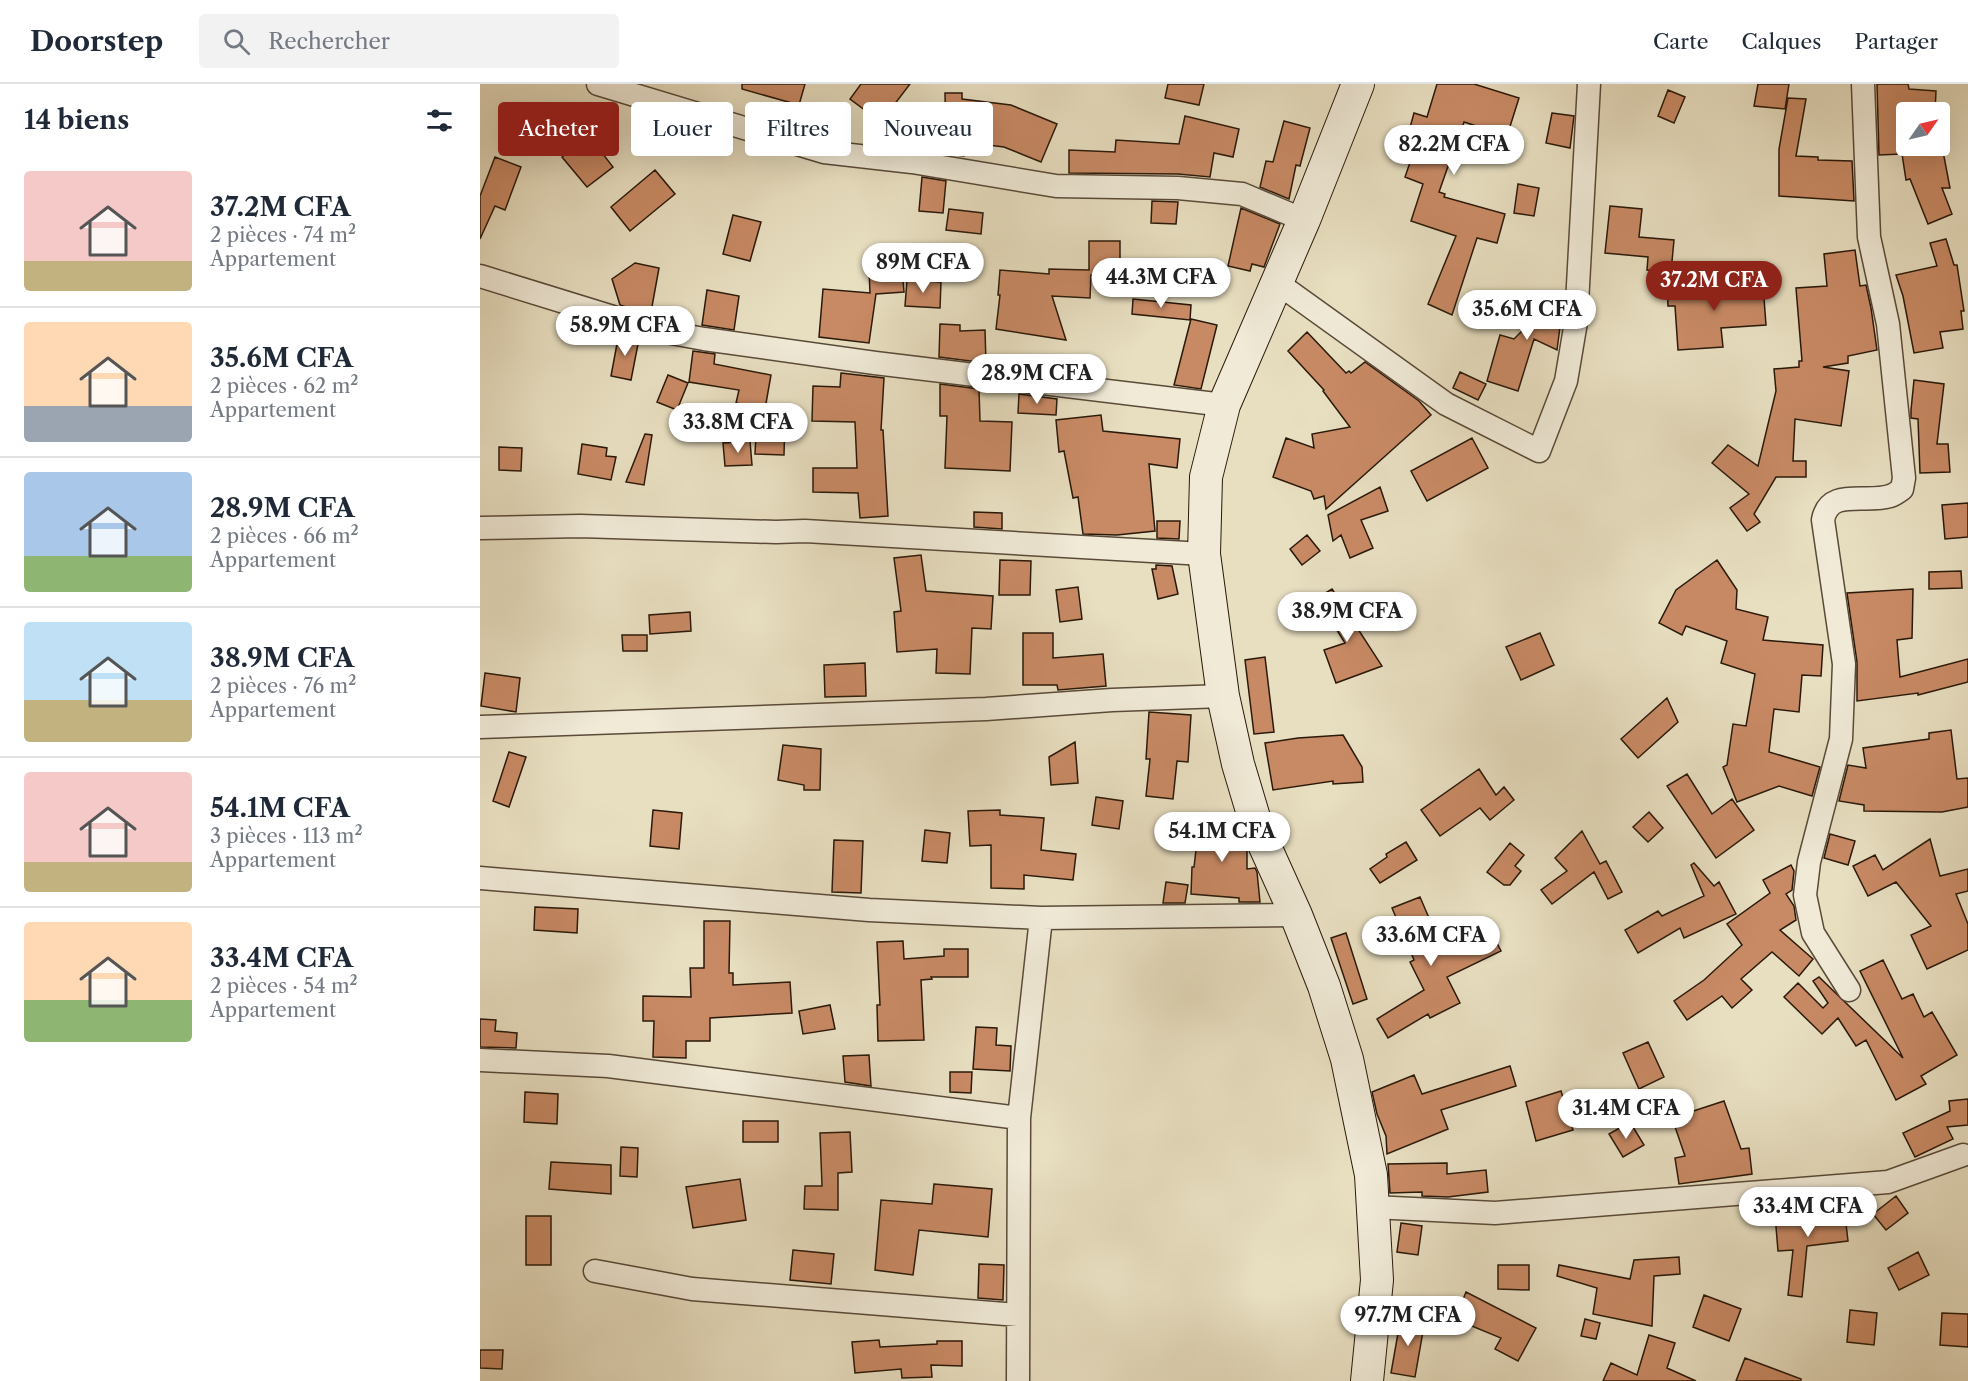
<!DOCTYPE html>
<html lang="fr">
<meta charset="utf-8">
<style>
body{margin:0;font-family:"Libre Caslon Text",serif;background:#f2f2f3;color:#1f2937;height:100vh;display:flex;flex-direction:column;font-size:22px;white-space:nowrap}
*{box-sizing:border-box;margin:0}
p{font-size:20px;color:#747a83}
.icon{flex:none;width:33px;height:33px;fill:none;stroke:currentColor;stroke-width:2;stroke-linecap:round;stroke-linejoin:round}
.map{position:relative;flex:1;overflow:hidden}
.sheet{display:flex;flex-direction:column;background:#fff;width:480px}
.sheet>*{flex:none}
.guide{position:absolute;left:18px;top:18px;width:570px;height:54px;display:flex;gap:12px}
.needle{width:39px;rotate:56deg}
.fabs{position:absolute;left:1416px;top:18px;display:grid;gap:12px}
.fabs a{display:grid;place-items:center;width:54px;height:54px;border-radius:6px;background:#fff;box-shadow:0 6px 24px #0002;font-size:30px}
.price{position:absolute;translate:-50% -51px;padding:0 14px;border-radius:21px;background:#fff;color:#222;font-size:20px;line-height:39px;filter:drop-shadow(0 2px 3px #0008)}
.price::after{content:'';position:absolute;left:50%;top:36px;width:18px;height:14px;margin-left:-9px;background:inherit;clip-path:polygon(0 0,100% 0,50% 100%)}
.price.selected{background:#8f2418;color:#fff}
ul{padding:0;list-style:none}
li{display:flex;align-items:center;gap:18px;height:150px;padding:0 24px}
li+li{border-top:2px solid #e0e1e3}
li span{display:grid;place-items:center;flex:none;width:168px;height:120px;border-radius:6px;color:#555}
li>.icon{margin-inline-start:auto}
span .icon{width:72px;height:72px;fill:#fffc;stroke-width:1}
li b{font-size:26px}
h2{display:flex;justify-content:space-between;align-items:center;height:72px;padding:0 24px;font-size:26px}
.chip{padding:0 21px;border-radius:6px;background:#fff;box-shadow:0 6px 24px #0002;font-size:21px;line-height:54px}
.chip.selected{background:#8f2418;color:#fff}
header{display:flex;align-items:center;gap:36px;box-sizing:border-box;height:84px;padding:0 30px;background:#fff;border-bottom:2px solid #e0e1e3}
header strong{font-size:28px}
nav{display:flex;gap:33px;margin-inline-start:auto;font-size:21px}
.search{width:420px;height:54px;background:#f2f2f3;display:flex;align-items:center;gap:15px;box-sizing:border-box;padding:0 21px;border-radius:6px;color:#747a83;font-size:22px}
main{display:flex;flex:1;min-height:0}
.map>svg:first-child{display:block}
.building{fill:#c88a65;stroke:#2a190a;stroke-width:1.5}
.lines{fill:none;stroke-linecap:round;stroke-linejoin:round}
.minor-casing{stroke:#5a4a38;stroke-width:25}
.secondary-casing{stroke:#2a190a;stroke-width:34}
.minor{stroke:#f0ead7;stroke-width:22}
.secondary{stroke:#f0ead7;stroke-width:32}
</style>
<header>
<strong>Doorstep</strong>
<div class="search"><svg class="icon" aria-label="search" viewBox="0 0 24 24"><circle cx="10" cy="10" r="6"/><path d="M15 15l6 6"/></svg>Rechercher</div>
<nav><a>Carte</a><a>Calques</a><a>Partager</a></nav>
</header>
<main>
<section class="sheet">
<h2>14 biens<svg class="icon" aria-label="filters" viewBox="0 0 24 24"><path d="M4 7h16M4 17h16"/><circle cx="9" cy="7" r="2"/><circle cx="15" cy="17" r="2"/></svg></h2>
<ul>
<li><span style="background:linear-gradient(#f6c9c9 75%,#c2b280 0)"><svg class="icon" aria-label="home" viewBox="0 0 24 24"><path d="M3 11l9-7 9 7M6 9v11h12V9"/></svg></span><div><b>37.2M CFA</b><p>2 pièces · 74 m²</p><p>Appartement</p></div></li>
<li><span style="background:linear-gradient(#ffd9b3 70%,#9aa5b1 0)"><svg class="icon" aria-label="home" viewBox="0 0 24 24"><path d="M3 11l9-7 9 7M6 9v11h12V9"/></svg></span><div><b>35.6M CFA</b><p>2 pièces · 62 m²</p><p>Appartement</p></div></li>
<li><span style="background:linear-gradient(#a9c7e8 70%,#8fb573 0)"><svg class="icon" aria-label="home" viewBox="0 0 24 24"><path d="M3 11l9-7 9 7M6 9v11h12V9"/></svg></span><div><b>28.9M CFA</b><p>2 pièces · 66 m²</p><p>Appartement</p></div></li>
<li><span style="background:linear-gradient(#bfe0f5 65%,#c2b280 0)"><svg class="icon" aria-label="home" viewBox="0 0 24 24"><path d="M3 11l9-7 9 7M6 9v11h12V9"/></svg></span><div><b>38.9M CFA</b><p>2 pièces · 76 m²</p><p>Appartement</p></div></li>
<li><span style="background:linear-gradient(#f6c9c9 75%,#c2b280 0)"><svg class="icon" aria-label="home" viewBox="0 0 24 24"><path d="M3 11l9-7 9 7M6 9v11h12V9"/></svg></span><div><b>54.1M CFA</b><p>3 pièces · 113 m²</p><p>Appartement</p></div></li>
<li><span style="background:linear-gradient(#ffd9b3 65%,#8fb573 0)"><svg class="icon" aria-label="home" viewBox="0 0 24 24"><path d="M3 11l9-7 9 7M6 9v11h12V9"/></svg></span><div><b>33.4M CFA</b><p>2 pièces · 54 m²</p><p>Appartement</p></div></li>
</ul>
</section>
<div class="map">
<svg width="1488" height="1297" viewBox="0 0 1488 1297">
<rect width="100%" height="100%" fill="#e8dfc1"/>
<filter id="stains"><feTurbulence type="fractalNoise" baseFrequency=".00333" numOctaves="4"/><feColorMatrix values="0 0 0 0 .2 0 0 0 0 .09 0 0 0 0 .02 0 0 0 .5 -.17"/></filter>
<radialGradient id="worn" r=".72"><stop offset=".6" stop-color="#630" stop-opacity="0"/><stop offset="1" stop-color="#630" stop-opacity=".3"/></radialGradient>
<path class="building" d="M262,0H325L319,21L262,5Z
M381,0H430L401,38L370,15Z
M688,0H724L719,21L685,14Z
M957,0H994L1039,14L1027,52L984,38L974,72L972,71L959,108L965,110L964,113L1025,130L1017,159L997,154L972,231L948,220L976,152L931,137L943,100L925,93L936,61L926,58L934,29L947,33Z
M1278,0H1309L1305,25L1274,22Z
M1397,0H1428L1429,5L1456,7L1455,28H1426V62H1462L1470,104H1462L1472,130L1448,140L1430,95L1426,96L1422,70L1399,71Z
M1188,6L1205,13L1194,39L1178,32Z
M465,9H482V15L531,21L577,40L561,78L524,63L484,58V72L466,70Z
M1308,14L1326,15L1316,72L1338,73V76L1372,77L1374,117L1299,112V65Z
M1072,29L1094,32L1090,64L1066,59Z
M705,32L759,45L753,73L734,69L730,93L698,90L589,89V66L635,68L636,56L699,60Z
M804,37L830,44L820,82L816,81L809,115L780,103L786,77L793,78Z
M109,52L133,83L107,103L82,73Z
M15,73L41,83L25,126L15,122L0,155V112Z
M175,86L195,110L150,147L131,123Z
M442,93L466,97L463,129L439,127Z
M1038,100L1059,104L1054,132L1034,129Z
M672,117L698,118L696,140L671,139Z
M1130,122L1162,125L1159,153L1194,156L1191,188L1167,186L1168,173L1125,169Z
M761,124L800,140L784,183L772,180L770,187L748,182Z
M469,125L503,129L501,150L466,146Z
M253,131L281,138L270,177L243,170Z
M1466,155L1474,181H1477L1484,227H1481L1483,245L1460,248L1463,264L1434,269L1423,212L1416,191L1457,182L1450,159Z
M609,157H640V190L611,191L610,214L572,212L586,256L516,245L520,211H518L520,186L569,190V185L609,186Z
M1375,166L1380,202L1386,201L1391,224L1397,266L1368,272V279L1343,283L1369,287L1361,342L1315,335L1313,377H1326V393H1296L1274,430L1280,438L1267,447L1250,424L1269,410L1232,379L1248,361L1278,382L1296,307L1294,285L1319,283V277H1322L1316,204L1347,202L1344,170Z
M155,179L179,184L171,228L164,229L140,221L132,195Z
M422,184L424,208L396,210L389,259L339,253L343,205L390,209L389,186Z
M427,196L461,198L460,224L425,222Z
M1240,197V203L1283,201L1286,241L1241,244L1243,263L1198,266L1195,222H1188L1187,201Z
M227,206L259,212L254,246L222,241Z
M1053,208L1084,212L1077,266L1054,255L1038,307L1007,297L1020,251L1034,255L1050,239Z
M653,215L711,221L710,236L652,230Z
M711,235L737,241L721,305L694,301Z
M460,240L480,241V247L505,246L506,279L459,273Z
M827,248L866,289L869,287L871,289L885,278L939,317L951,331L846,425L844,412L834,415L831,407L793,393L806,354L834,364L832,350L870,343L843,307L844,306L808,267Z
M139,249L159,255L151,296L131,292Z
M213,267L235,270L234,280L291,291L285,325L256,319L259,306L209,298Z
M980,288L1006,300L998,316L973,304Z
M361,289L404,294L401,346H403L408,432L380,434L378,409L333,408V384H377L375,338L332,337L333,302L360,303Z
M188,291L208,299L197,326L177,318Z
M1434,296L1464,300L1457,360H1468L1470,388L1440,389L1438,335L1431,334V326Z
M460,300L499,305L500,337L532,338L530,387L465,384L467,332H460Z
M539,310L577,315L576,331L538,329Z
M277,331L305,332L304,371L275,370Z
M621,331L623,347L700,355L697,384L669,380L675,447L637,451L603,450L598,413L593,414L584,367L579,368L576,336Z
M165,350L172,351L164,401L146,398Z
M992,354L1008,384L947,417L931,387Z
M270,357L272,381L245,382L243,359Z
M102,360L127,364L126,372L136,373L131,396L98,390Z
M19,363L42,364L41,387L19,386Z
M900,403L908,427L881,436L893,464L870,474L861,451L853,457L848,431Z
M1488,419V453L1465,455L1462,421Z
M494,428L522,429V445L494,443Z
M677,437H700L699,455L677,454Z
M827,451L840,467L822,481L810,465Z
M441,471L446,507L513,512L511,545L492,544L490,590L456,589L457,565L417,568L414,528L421,527L414,474Z
M520,476L551,477L550,511H519Z
M1237,476L1257,506L1256,525L1288,533L1283,556L1343,561L1341,592L1322,591L1319,628L1294,625L1289,668L1340,683L1332,712L1299,702L1257,718L1243,683L1247,681L1253,640L1266,642L1275,590L1241,579L1247,557L1206,542L1202,551L1179,539L1196,506Z
M676,481L692,482L698,510L678,515L672,485H676Z
M1481,487L1482,504L1449,505V488Z
M598,503L602,535L580,538L576,506Z
M852,505L902,582L856,599L844,566L865,559L837,514Z
M1433,505L1432,554L1417,556L1420,593L1488,575V598L1438,611V609L1377,617V578L1367,509Z
M210,528L211,547L170,550L169,531Z
M543,549H573V574L623,570L626,602L578,606L577,601H543Z
M1060,549L1074,581L1041,596L1026,563Z
M142,551H167V567H143Z
M785,573L794,648L774,650L765,576Z
M385,579L386,612L345,613L344,581Z
M5,589L40,594L36,628L1,622Z
M1187,614L1198,638L1158,674L1141,655Z
M669,628L711,631L708,678L697,677L693,715L666,712L670,675H666Z
M1471,646L1477,695L1488,694V723L1462,728L1384,727V721L1359,717L1368,681L1386,684L1383,664L1449,655V649Z
M863,651L882,683L883,698L853,700V697L793,706L785,659L818,654Z
M595,658L598,699L571,701L569,673Z
M303,661L341,665L340,706H324V701L298,696Z
M29,668L46,673L29,723L13,717Z
M999,685L1016,711L1024,703L1034,716L1010,736L1000,724L960,752L941,726Z
M1207,690L1232,730L1252,715L1274,746L1236,774L1187,702Z
M616,713L643,717L639,745L612,741Z
M173,726L202,729L199,765L170,762Z
M520,726V731L564,734L561,766L596,770L593,796L544,791V805L511,804V761L490,762L488,727Z
M1169,728L1183,744L1168,758L1153,743Z
M714,734L747,735L760,759H764L767,767V785L775,784L777,788L780,818H759V814L711,810L712,783H714L717,757H713Z
M445,746L470,749L467,779L442,777Z
M1102,747L1120,780L1126,777L1142,808L1128,815L1114,788L1072,820L1061,806L1087,787L1075,774Z
M1350,750L1375,757L1368,781L1344,774Z
M1450,755L1460,792L1488,785V807L1476,810L1488,840V866L1447,885L1431,851L1451,842L1416,798L1388,812L1373,782L1395,771L1403,786Z
M354,756L383,757L381,809L352,808Z
M926,758L937,776L900,799L890,785L907,773L906,770Z
M1030,759L1044,771L1035,782L1041,787L1030,801H1024L1007,788Z
M1214,779L1234,802L1239,798L1256,830L1204,854L1200,844L1158,869L1145,846L1178,827L1182,832L1224,812L1211,781Z
M1311,781L1314,787L1312,806L1306,810L1314,822L1316,836L1300,846L1333,875L1319,892L1292,868L1261,895L1272,906L1252,924L1242,912L1207,936L1194,917L1224,896L1262,861L1247,840L1290,809L1283,796Z
M686,798L708,801L705,819H683Z
M940,813L961,862L966,859L969,864L978,860L984,866L1010,846L1021,867L967,893L980,919L950,934L948,930L908,954L897,935L944,906L930,878L934,876L912,824Z
M55,823L98,825L97,849L54,846Z
M224,837H250L249,889H253V901L310,898L312,929L230,934V957H206V974L173,973L174,937H163V912L211,913L210,884H224Z
M866,849L887,915L873,920L851,854Z
M423,857L424,875L464,872V865H488V893H451L452,895L441,896L444,956L398,957L397,921H400L397,858Z
M1403,876L1422,915L1433,910L1444,933L1452,928L1477,971L1441,992L1446,1000L1416,1016L1386,956L1376,962L1358,934L1342,950L1304,913L1318,899L1343,924L1348,919L1333,897L1339,893L1423,974L1380,887Z
M350,921L355,945L323,950L319,927Z
M0,935L16,936L15,947L37,949L36,964L0,963Z
M496,943L517,944L516,961L531,962L530,987L493,985Z
M1168,958L1184,993L1159,1005L1143,969Z
M389,971L391,1002L365,998L363,972Z
M1030,982L1036,1002L961,1026L968,1045L907,1070L906,1052L897,1030L892,1008L934,991L942,1010Z
M470,988H492L491,1009L470,1008Z
M1081,1007L1093,1046L1056,1057L1046,1018Z
M45,1008L78,1010L77,1040L44,1038Z
M1488,1015V1041L1467,1043L1473,1055L1435,1073L1423,1049L1470,1027L1469,1017Z
M1244,1017L1261,1065L1269,1064L1272,1090L1199,1100L1195,1074L1205,1072L1192,1034Z
M263,1037H298V1058H263Z
M1150,1038L1164,1061L1143,1073L1129,1050Z
M370,1048L372,1088L358,1089V1126L324,1125L325,1102H342L340,1049Z
M141,1063L158,1064L157,1093L140,1092Z
M71,1078L131,1081V1110L69,1105Z
M967,1079V1090L1006,1086L1008,1108L968,1113L942,1112V1108L910,1109L908,1080Z
M260,1095L266,1136L213,1144L206,1103Z
M454,1100L512,1105L508,1153L439,1146L433,1191L395,1186L401,1116L452,1120Z
M1416,1112L1428,1129L1406,1146L1393,1130Z
M1364,1122L1368,1157L1327,1162L1322,1213L1308,1211L1313,1166L1298,1167L1295,1131Z
M46,1132H71V1181H46Z
M921,1139L942,1142L938,1171L917,1168Z
M313,1166L354,1170L351,1200L310,1196Z
M1438,1168L1449,1191L1419,1206L1408,1184Z
M1199,1173L1200,1190L1174,1192L1172,1242L1113,1230L1117,1204L1077,1192L1079,1181L1150,1195L1154,1176Z
M499,1180L524,1181L523,1216L498,1214Z
M1018,1181H1049V1206L1018,1205Z
M986,1208L1056,1244L1038,1277L1015,1265L1021,1254L975,1235Z
M1224,1211L1261,1225L1249,1257L1213,1243Z
M1370,1226L1397,1229L1394,1261L1367,1258Z
M1462,1229L1488,1230V1263L1460,1261Z
M921,1232L945,1236L935,1293L911,1289Z
M1105,1235L1120,1239L1116,1255L1101,1252Z
M1169,1251L1195,1259L1187,1284L1216,1297H1123L1131,1279L1157,1291Z
M399,1256L400,1263L457,1260V1257H482V1282L451,1281L452,1293L422,1294L421,1285L375,1289L372,1258Z
M0,1266H23L22,1285L0,1284Z
M1265,1274L1321,1295V1297H1256Z"/>
<g class="lines">
<defs>
<path id="minor" d="M118,0L344,68L432,78L576,102L698,104L762,110L824,136
M0,192L175,246L224,255L395,279L744,321
M796,198L966,320L1059,367L1086,297L1096,238L1109,0
M0,444L100,442L296,448L325,447L724,470
M0,643L506,625L632,616L743,612
M0,794L389,826L561,834L816,831
M1369,906L1333,849L1325,811L1329,778L1361,655L1364,580L1343,436C1349,403 1386,420 1410,412C1414,411 1419,407 1422,405L1424,394L1408,240L1389,153L1383,0
M0,976L128,982L539,1034
M893,1123L1015,1129L1408,1098L1483,1071
M115,1187L212,1205L538,1231
M538,1297L539,1034L561,834"/>
<path id="secondary" d="M878,0L824,136L744,321L726,393L724,470L743,612L758,680L778,747L816,831L844,902L867,975L891,1091L897,1196L887,1297"/>
</defs>
<use href="#minor" class="minor-casing"/>
<use href="#secondary" class="secondary-casing"/>
<use href="#minor" class="minor"/>
<use href="#secondary" class="secondary"/>
</g>
<rect width="100%" height="100%" filter="url(#stains)"/>
<rect width="100%" height="100%" fill="url(#worn)"/>
</svg>
<div class="fabs">
<a><svg class="needle" viewBox="-14 -14 28 28"><path d="M0-13l5 13h-10z" fill="#e53935"/><path d="M0 13l5-13h-10z" fill="#747a83"/></svg></a>
</div>
<b class="price" style="left:974px;top:92px">82.2M CFA</b>
<b class="price" style="left:443px;top:210px">89M CFA</b>
<b class="price" style="left:681px;top:225px">44.3M CFA</b>
<b class="price selected" style="left:1234px;top:228px">37.2M CFA</b>
<b class="price" style="left:1047px;top:257px">35.6M CFA</b>
<b class="price" style="left:145px;top:273px">58.9M CFA</b>
<b class="price" style="left:557px;top:321px">28.9M CFA</b>
<b class="price" style="left:258px;top:370px">33.8M CFA</b>
<b class="price" style="left:867px;top:559px">38.9M CFA</b>
<b class="price" style="left:742px;top:779px">54.1M CFA</b>
<b class="price" style="left:951px;top:883px">33.6M CFA</b>
<b class="price" style="left:1146px;top:1056px">31.4M CFA</b>
<b class="price" style="left:1328px;top:1154px">33.4M CFA</b>
<b class="price" style="left:928px;top:1263px">97.7M CFA</b>
<div class="guide">
<a class="chip selected">Acheter</a>
<a class="chip">Louer</a>
<a class="chip">Filtres</a>
<a class="chip">Nouveau</a>
</div>
</div>
</main>
